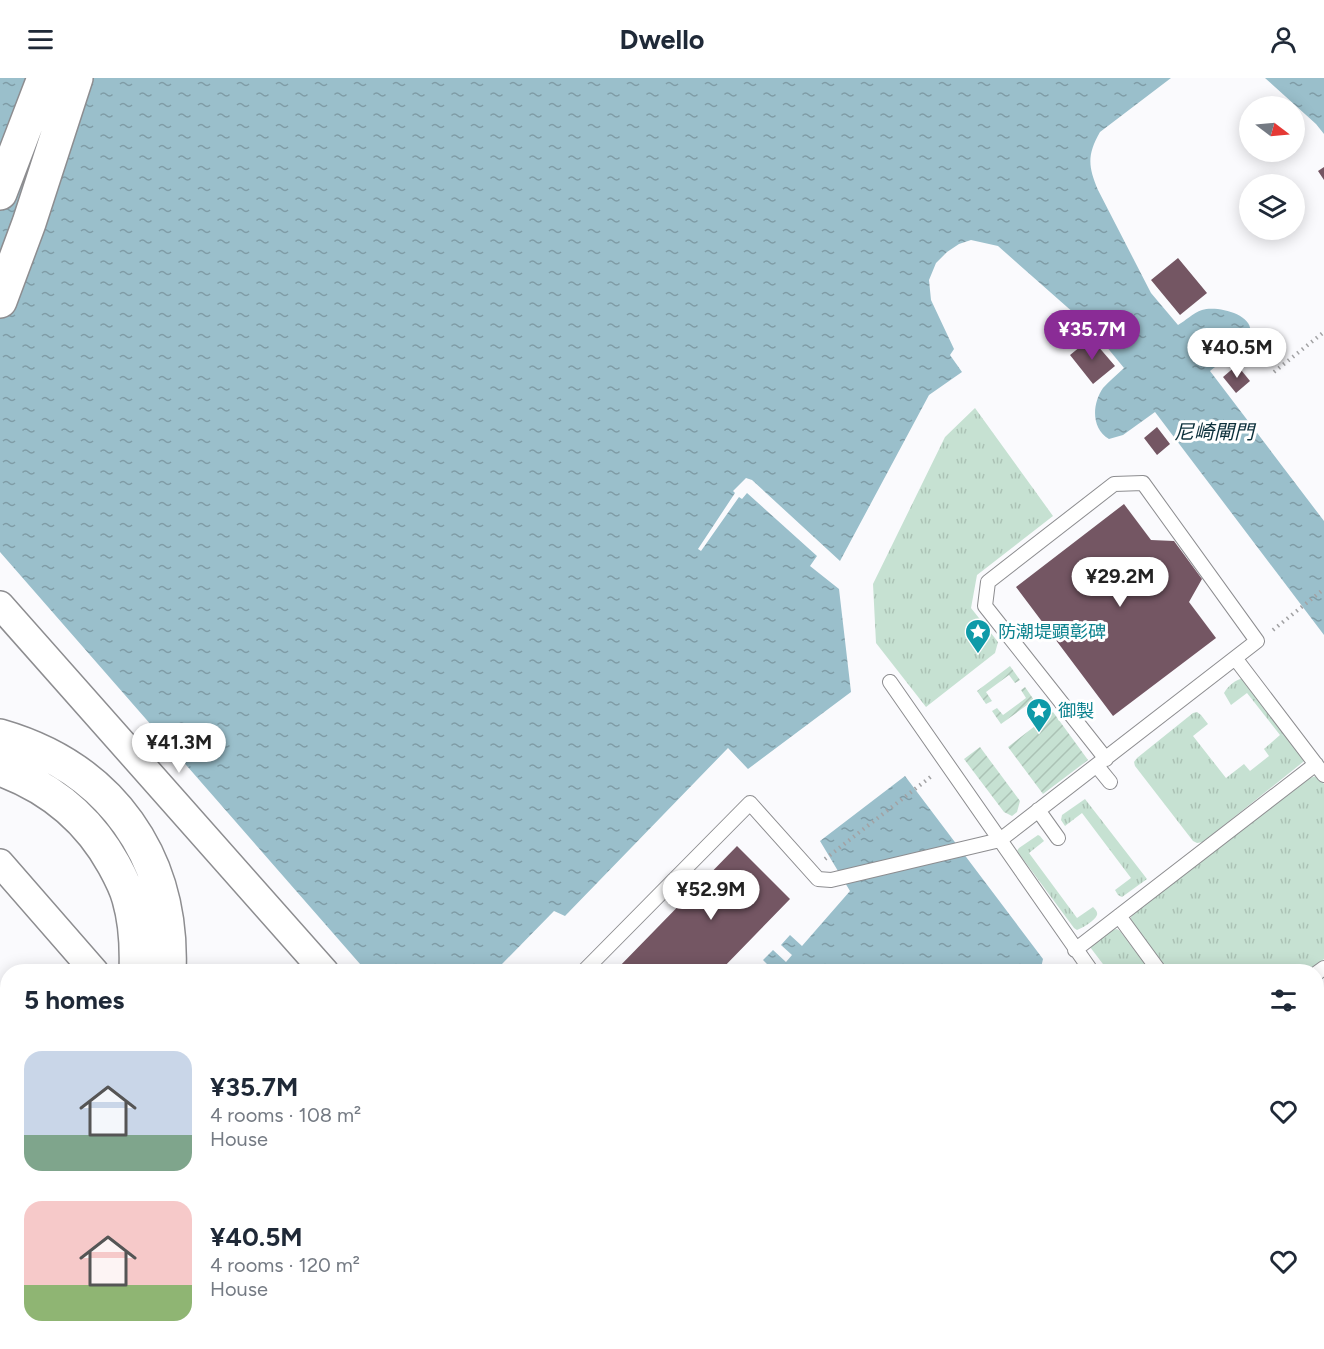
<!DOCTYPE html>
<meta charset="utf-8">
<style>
body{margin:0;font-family:Figtree,"Noto Sans JP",sans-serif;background:#f6f6f7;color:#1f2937;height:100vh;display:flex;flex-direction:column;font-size:22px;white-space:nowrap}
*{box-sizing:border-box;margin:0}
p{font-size:20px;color:#747a83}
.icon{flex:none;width:33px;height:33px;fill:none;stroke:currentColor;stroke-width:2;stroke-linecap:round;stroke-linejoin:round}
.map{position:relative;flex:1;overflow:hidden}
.side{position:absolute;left:0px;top:886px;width:1324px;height:386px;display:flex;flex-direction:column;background:#fff;border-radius:24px 24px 0 0;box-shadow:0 3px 15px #0003}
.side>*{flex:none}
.needle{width:39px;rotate:106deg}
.controls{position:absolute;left:1239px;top:18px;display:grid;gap:12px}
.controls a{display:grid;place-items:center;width:66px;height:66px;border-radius:50%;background:#fff;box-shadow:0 3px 15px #0003;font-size:30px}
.price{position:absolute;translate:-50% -51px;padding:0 14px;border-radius:21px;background:#fff;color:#222;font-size:20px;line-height:39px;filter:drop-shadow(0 2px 3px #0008)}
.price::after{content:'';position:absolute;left:50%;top:36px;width:18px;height:14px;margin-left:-9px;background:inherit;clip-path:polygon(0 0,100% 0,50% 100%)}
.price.active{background:#8a2c96;color:#fff}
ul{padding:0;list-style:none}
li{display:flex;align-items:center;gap:18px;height:150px;padding:0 24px}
li span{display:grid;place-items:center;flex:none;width:168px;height:120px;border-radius:18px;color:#555}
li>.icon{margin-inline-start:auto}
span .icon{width:72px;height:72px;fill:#fffc;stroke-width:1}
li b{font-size:26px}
h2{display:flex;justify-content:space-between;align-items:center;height:72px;padding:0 24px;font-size:26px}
header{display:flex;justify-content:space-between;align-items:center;height:78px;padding:0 24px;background:#fff;font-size:27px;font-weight:700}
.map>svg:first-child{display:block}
.grass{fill:url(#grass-tufts)}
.garden{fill:url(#garden-furrows)}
.water{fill:url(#water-ripples)}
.building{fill:#745663}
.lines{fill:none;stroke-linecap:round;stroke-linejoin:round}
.lane-casing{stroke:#8d8d90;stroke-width:16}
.street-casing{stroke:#8d8d90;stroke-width:30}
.primary-casing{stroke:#8d8d90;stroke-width:36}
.highway-casing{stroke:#8d8d90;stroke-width:36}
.path{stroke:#a2a2a4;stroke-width:4;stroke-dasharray:1.5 4.5;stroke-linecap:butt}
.lane{stroke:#fff;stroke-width:14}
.street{stroke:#fff;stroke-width:27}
.primary{stroke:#fff;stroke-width:33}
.highway{stroke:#fff;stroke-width:33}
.labels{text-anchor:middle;stroke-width:6;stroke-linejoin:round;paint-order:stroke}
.culture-label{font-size:18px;fill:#0d838f;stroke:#fff;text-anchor:start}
.water-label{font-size:20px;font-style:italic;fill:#0c303b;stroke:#fff}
</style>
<header><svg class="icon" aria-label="menu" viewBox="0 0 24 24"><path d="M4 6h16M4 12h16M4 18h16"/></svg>Dwello<svg class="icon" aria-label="person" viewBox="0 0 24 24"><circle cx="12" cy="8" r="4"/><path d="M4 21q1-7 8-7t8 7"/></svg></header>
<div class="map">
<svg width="1324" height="1271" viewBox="0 0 1324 1271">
<defs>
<pattern id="grass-tufts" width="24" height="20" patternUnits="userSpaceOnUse" patternTransform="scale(1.5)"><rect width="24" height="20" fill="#c6e1d2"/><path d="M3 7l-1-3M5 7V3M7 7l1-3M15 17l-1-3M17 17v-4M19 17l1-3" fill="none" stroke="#abc2b5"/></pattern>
<pattern id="garden-furrows" width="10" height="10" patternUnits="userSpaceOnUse" patternTransform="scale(1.5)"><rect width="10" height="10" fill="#c6e1d2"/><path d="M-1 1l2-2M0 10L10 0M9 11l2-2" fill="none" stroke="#abc2b5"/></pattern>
<pattern id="water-ripples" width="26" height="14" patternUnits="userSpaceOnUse" patternTransform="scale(1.5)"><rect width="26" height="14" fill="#9abfcb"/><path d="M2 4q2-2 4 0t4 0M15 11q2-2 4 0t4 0" fill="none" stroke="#7f9ca6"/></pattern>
</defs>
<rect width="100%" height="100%" fill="#fafafd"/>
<path class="grass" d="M975,330L1053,438L977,497L971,530L998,564L995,575L926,629L876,565L873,506L945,359Z
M1243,600L1305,681L1303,684L1203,764L1197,765L1193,763L1135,688L1134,684L1137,680L1193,635L1197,634L1201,637L1208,646L1193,658L1226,700L1244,686L1250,693L1269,678L1264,671L1280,657L1247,615L1231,627L1224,615C1228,608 1235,602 1243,600Z
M1316,698L1320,701L1324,706V881L1307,894H1169L1132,845L1130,841L1133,836L1310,700Z
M1085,721L1147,801L1122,819L1118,817L1115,812L1131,800L1082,735L1065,748L1061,742L1062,737Z
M1038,757L1040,758L1044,763L1029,775L1077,840L1093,829C1095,831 1098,834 1097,837C1095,843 1082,850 1077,852L1074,850L1017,773L1019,770Z
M1117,851L1120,853L1151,894H1109L1090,869L1112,852Z"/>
<path class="garden" d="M1010,588L1020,602L1015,605L1009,597L986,614L992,623L986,626L977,613Z
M1025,609L1034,622L1001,646L992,633L997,630L1003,637L1026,620L1021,612Z
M1053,634L1088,682L1043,716L1008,669Z
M980,669L1020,723L1017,734L1012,738L1004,734L964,681Z"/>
<path class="water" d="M0,0H1171L1100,54C1087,77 1088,88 1098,112L1151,215L1178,247C1185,243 1193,235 1202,232C1217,227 1259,237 1249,259C1245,267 1219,286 1210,293L1324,443V557L1155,334L1123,357L1109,361C1091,350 1092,326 1103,310C1109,303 1117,297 1124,290L1092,251L998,168L971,162L959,166L947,174L936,185L929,202L931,222L954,271L950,277L962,294L929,317L840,483L752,402L746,400L733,413L735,415L698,471L701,473L739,419L742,421L747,415L817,478L810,488L839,511L851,614L748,691L728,670L565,838L554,833L502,886L506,894H367L0,474Z
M1265,0H1324V56L1316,46Z
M905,698L1043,881L1040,894H773L774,893L763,882L773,872L786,884L792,877L781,867L790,857L802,868L850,813L820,763Z
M1324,935V1271H435L437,1264H1317V941Z"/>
<path class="building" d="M1324,89V102L1318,93Z
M1178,180L1207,215L1180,237L1151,202Z
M1091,260L1115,288L1093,306L1070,277Z
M1237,287L1250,303L1236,315L1223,299Z
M1157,349L1170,366L1157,377L1144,360Z
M1124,426L1151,462L1174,463L1202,501L1189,524L1216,560L1113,638L1016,509Z
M737,768L790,821L719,894H614Z"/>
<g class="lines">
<defs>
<path id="lane" d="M1235,580L1324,697
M890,604L1092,894
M1097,688L1110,704
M1038,732L1058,760
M1119,838L1160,894
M1075,872L1316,686
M583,894L750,725L818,801L831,802L1000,762L1257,563L1143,405L1114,406L988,504L985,528L1106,681
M1317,895L1324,890
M281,1271L283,1264"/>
<path id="street" d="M0,527L325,894
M0,785L95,894"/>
<path id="primary" d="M232,1271L235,1264"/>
<path id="highway" d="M0,115L44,0
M0,223L29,145L76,0
M0,658C111,690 174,779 169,894
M0,691C50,709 88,740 114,787C120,798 126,809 129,821C136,845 137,869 136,894
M0,1065L8,1062
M0,1102L8,1099
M0,1164L8,1169
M0,1228L8,1234
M51,1264L60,1271
M140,1264L147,1271
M168,1264L176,1266L187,1264"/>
</defs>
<use href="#lane" class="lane-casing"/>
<use href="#street" class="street-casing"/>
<use href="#primary" class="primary-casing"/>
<use href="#highway" class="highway-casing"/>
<path class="path" d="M1274,294L1324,254
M1273,552L1324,511
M825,781L933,697"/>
<use href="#lane" class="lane"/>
<use href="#street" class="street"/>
<use href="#primary" class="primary"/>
<use href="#highway" class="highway"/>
</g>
<defs>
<symbol id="sight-pin" viewBox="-11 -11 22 30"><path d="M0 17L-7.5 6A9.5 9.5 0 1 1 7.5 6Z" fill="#0f9aa8" stroke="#fff"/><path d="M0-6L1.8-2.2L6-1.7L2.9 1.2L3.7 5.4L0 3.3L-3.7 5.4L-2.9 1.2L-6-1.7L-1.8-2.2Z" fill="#fff"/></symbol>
</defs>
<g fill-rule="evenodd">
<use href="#sight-pin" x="963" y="539" width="30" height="40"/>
<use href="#sight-pin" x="1024" y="618" width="30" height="40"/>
</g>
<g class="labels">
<g class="culture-label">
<text x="998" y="560">防潮堤顕彰碑</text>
<text x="1058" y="639">御製</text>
</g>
<g class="water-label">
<text x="1214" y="361">尼崎閘門</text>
</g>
</g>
</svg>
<div class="controls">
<a><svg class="needle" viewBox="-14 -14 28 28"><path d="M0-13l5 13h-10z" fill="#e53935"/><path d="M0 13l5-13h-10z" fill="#747a83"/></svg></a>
<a><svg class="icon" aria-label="layers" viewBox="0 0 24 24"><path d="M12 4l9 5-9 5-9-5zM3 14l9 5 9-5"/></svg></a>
</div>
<b class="price active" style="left:1092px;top:283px">¥35.7M</b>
<b class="price" style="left:1237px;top:301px">¥40.5M</b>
<b class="price" style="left:1120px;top:530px">¥29.2M</b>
<b class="price" style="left:179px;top:696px">¥41.3M</b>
<b class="price" style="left:711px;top:843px">¥52.9M</b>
<section class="side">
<h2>5 homes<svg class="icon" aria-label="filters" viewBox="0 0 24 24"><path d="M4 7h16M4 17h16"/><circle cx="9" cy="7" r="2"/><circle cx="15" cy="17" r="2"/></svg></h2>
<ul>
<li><span style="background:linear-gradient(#c9d6e8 70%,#7fa58c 0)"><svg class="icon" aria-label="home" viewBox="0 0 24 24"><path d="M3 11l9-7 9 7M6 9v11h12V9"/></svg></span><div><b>¥35.7M</b><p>4 rooms · 108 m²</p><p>House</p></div><svg class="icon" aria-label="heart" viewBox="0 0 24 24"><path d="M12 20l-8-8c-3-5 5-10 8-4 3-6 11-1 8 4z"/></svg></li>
<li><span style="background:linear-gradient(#f6c9c9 70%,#8fb573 0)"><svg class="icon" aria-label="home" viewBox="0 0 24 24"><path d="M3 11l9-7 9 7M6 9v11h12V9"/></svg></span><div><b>¥40.5M</b><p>4 rooms · 120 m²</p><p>House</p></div><svg class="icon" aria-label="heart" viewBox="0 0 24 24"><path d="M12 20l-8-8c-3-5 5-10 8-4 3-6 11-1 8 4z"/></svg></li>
</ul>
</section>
</div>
